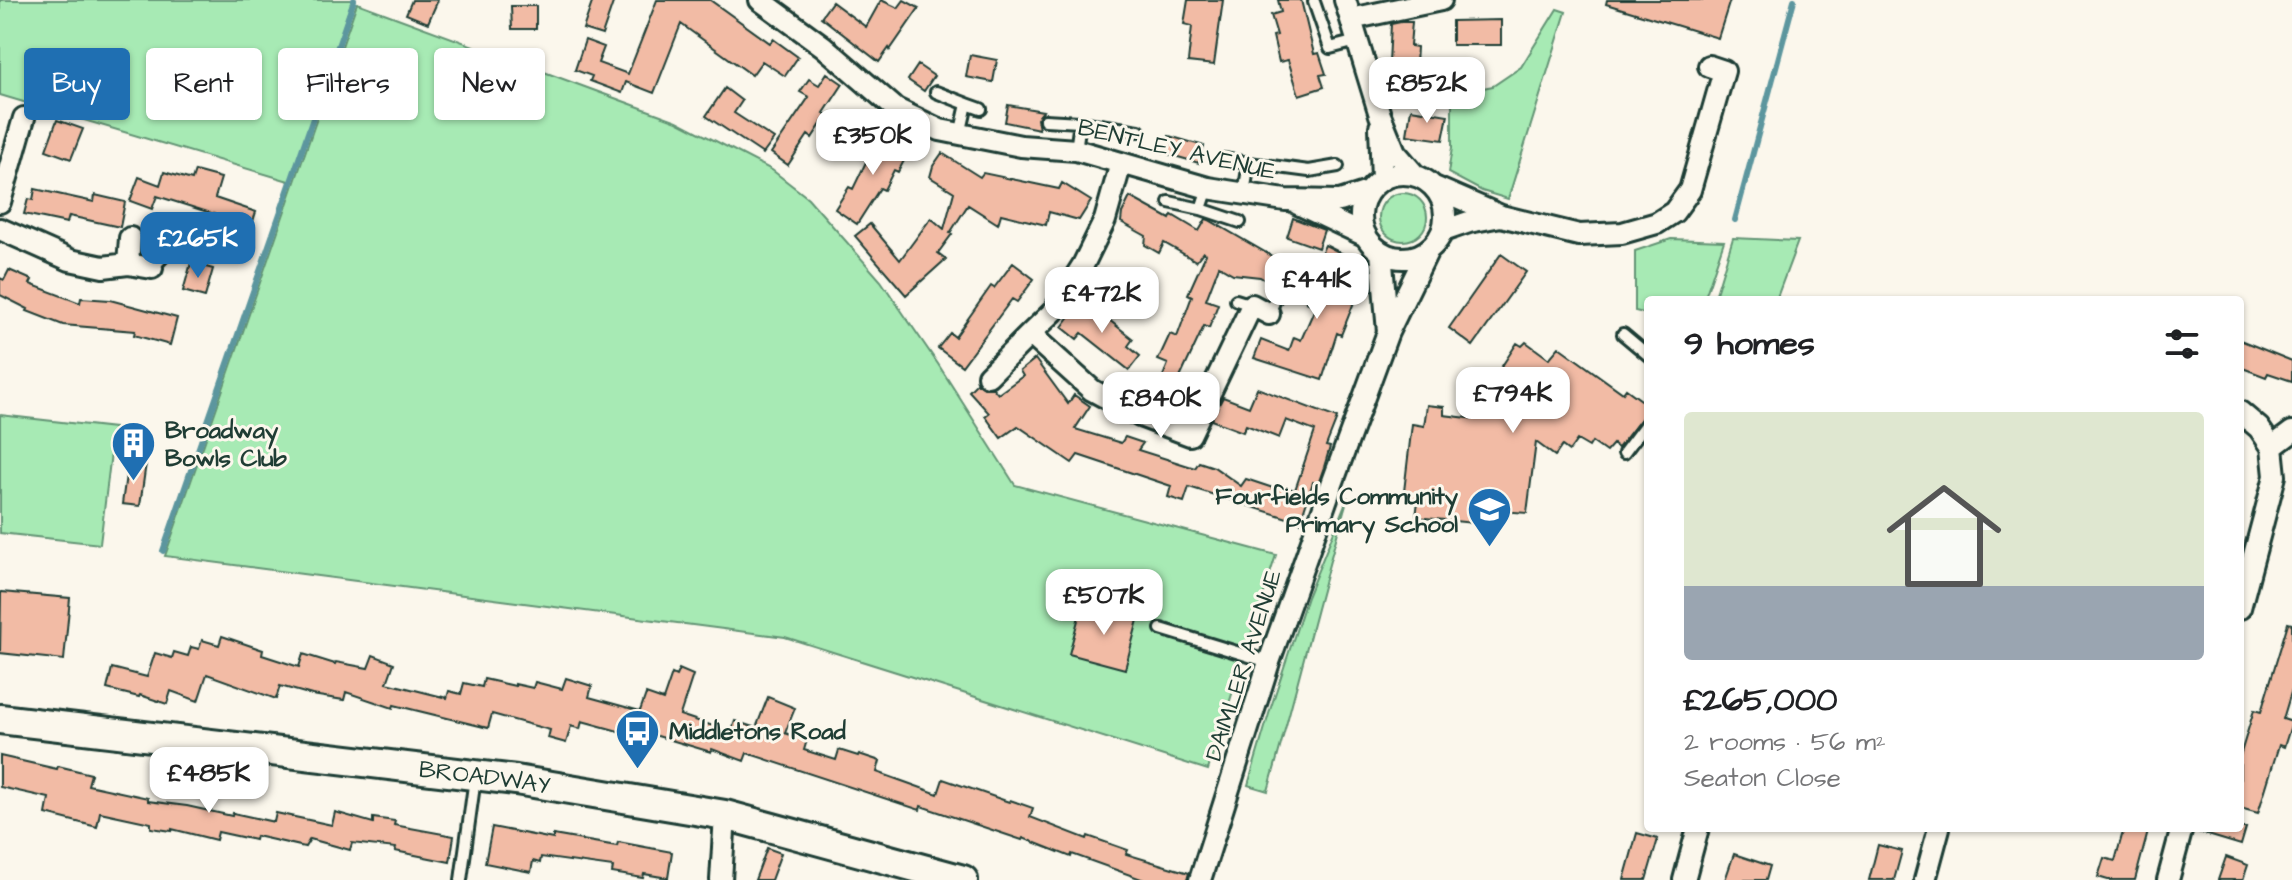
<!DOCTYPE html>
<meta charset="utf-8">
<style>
body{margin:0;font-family:"Architects Daughter",sans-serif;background:#f2f2f2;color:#202124;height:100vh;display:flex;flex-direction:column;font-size:30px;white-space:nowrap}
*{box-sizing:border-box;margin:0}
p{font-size:26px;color:#757577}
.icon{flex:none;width:44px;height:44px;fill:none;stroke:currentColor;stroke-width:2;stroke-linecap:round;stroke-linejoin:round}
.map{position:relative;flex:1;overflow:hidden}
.panel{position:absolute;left:1644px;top:296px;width:600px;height:536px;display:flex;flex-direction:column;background:#fff;border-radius:8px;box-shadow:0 2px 6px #0004}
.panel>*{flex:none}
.top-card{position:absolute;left:24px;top:48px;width:760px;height:72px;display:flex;gap:16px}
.price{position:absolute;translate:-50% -68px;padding:0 18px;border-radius:16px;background:#fff;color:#222;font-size:26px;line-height:52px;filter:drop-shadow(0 2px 4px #0008)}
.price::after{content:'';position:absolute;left:50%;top:48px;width:24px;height:18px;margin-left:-12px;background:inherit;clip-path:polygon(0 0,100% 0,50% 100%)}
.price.active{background:#1f6fb2;color:#fff}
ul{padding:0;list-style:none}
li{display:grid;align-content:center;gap:16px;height:424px;padding:0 40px}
li span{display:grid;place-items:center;height:248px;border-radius:8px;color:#555}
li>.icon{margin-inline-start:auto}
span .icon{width:144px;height:144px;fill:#fffc;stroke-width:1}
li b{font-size:34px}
h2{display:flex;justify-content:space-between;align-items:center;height:96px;padding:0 40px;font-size:34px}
.tag{padding:0 28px;border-radius:8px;background:#fff;box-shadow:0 2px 6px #0004;font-size:28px;line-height:72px}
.tag.active{background:#1f6fb2;color:#fff}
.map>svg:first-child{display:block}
.green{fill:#a7eab4;stroke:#639474;stroke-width:2}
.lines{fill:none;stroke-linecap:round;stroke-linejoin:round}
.stream{stroke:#5c969e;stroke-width:6}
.building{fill:#f2bba5;stroke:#1f3d34;stroke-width:2}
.lane-casing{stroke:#1f3d34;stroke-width:16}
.street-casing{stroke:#1f3d34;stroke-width:26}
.secondary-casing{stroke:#1f3d34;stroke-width:34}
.lane{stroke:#fbf7ec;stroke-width:10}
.street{stroke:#fbf7ec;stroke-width:20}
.secondary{stroke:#fbf7ec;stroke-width:28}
.labels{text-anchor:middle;stroke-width:6;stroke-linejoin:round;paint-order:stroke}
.street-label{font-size:24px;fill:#1f3d34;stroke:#fbf7ec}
.poi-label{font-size:24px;font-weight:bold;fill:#1f3d34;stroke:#fbf7ec;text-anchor:start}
</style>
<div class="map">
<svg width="2292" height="880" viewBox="0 0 2292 880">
<rect width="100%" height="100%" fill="#fbf7ec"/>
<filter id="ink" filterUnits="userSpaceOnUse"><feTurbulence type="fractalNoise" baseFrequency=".0125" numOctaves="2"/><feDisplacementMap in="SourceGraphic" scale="16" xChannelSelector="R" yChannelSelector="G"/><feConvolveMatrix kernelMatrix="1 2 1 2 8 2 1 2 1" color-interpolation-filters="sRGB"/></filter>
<g filter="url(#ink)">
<path class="green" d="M0,0H352L292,182L0,95Z
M357,3L677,121L772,170L808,198L881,281L938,364L1015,485L1276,555L1208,770L785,637L165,556Z
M1557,9L1566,12L1508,199L1482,191L1448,173L1452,148V94L1493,86L1521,67Z
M1379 217a24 24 0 1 1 48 0a24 24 0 1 1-48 0Z
M1733,238L1798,241L1776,300H1714Z
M1671,239L1724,241L1704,300H1648V314L1635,311V251Z
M0,415L114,428L100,544L0,533Z
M1348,497C1319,595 1296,693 1268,791L1248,785L1271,707L1307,597Z"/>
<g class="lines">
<path class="stream" d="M1735,220L1794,0
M163,551L354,0"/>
</g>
<path class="building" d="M412,0H438L428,23L406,14Z
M593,0H614L602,35L583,29Z
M657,0H710L770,43L773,39L798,57L785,76L762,61L752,75L681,24L654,93L626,82L622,93L590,81L592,76L575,70L585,40L604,47L598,63L628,74Z
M881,0L898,8L904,0L919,8L890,50L889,48L879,62L821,17L832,2L866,27Z
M1188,0H1223L1214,65L1188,62L1192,26L1184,24Z
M1278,0H1301L1314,54L1319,53L1326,74L1320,75L1324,87L1299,95L1288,60L1279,62L1273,36L1277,35L1271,15L1281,12Z
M1607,0H1730L1718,38L1606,4Z
M511,6H536V29H512Z
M1501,20V45H1452V21Z
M1401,22H1412L1410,46L1417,47L1416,65L1389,63L1391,24Z
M970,55L997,60L993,82L966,77Z
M918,65L934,76L924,91L908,80Z
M827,73L843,84L824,113L827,115L812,138L808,135L788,165L771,153L809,97L800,92L809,79L819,85Z
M725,88L742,101L734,113L774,139L763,154L706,116Z
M1008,105L1043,111L1037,119L1039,129L1005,122Z
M1411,109L1448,115L1443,140L1407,135Z
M57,120L83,129L71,159L46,150Z
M882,129L903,141L897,152L906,157L898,172L894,170L884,190L880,188L857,224L835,209L849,187L853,189Z
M1169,136L1204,146L1199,163L1164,153Z
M942,153L980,177L983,173L1059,189L1062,183L1091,201L1079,220L1049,212L1046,225L1001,214L998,224L968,205L950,233L952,234L938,253L946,259L906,295L855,236L870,224L900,260L931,218L944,229L954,192L930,177L933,166Z
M195,171L221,178L215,198L256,212L243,253L225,247L232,226L212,220L214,214L157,196L152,209L130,201L139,177L160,185L164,172L192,180Z
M35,189L94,202L95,195L125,202L120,227L69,216L67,223L24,214L28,199L33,200Z
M1130,197L1170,219L1172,215L1199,231L1206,219L1209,220L1282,262L1270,283L1260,277L1233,274L1219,266L1206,300L1218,304L1209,328L1204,326L1179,380L1188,383L1177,411L1153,401L1168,364L1158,360L1170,334L1177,337L1192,296L1188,294L1206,254L1203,252L1196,261L1164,243L1159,253L1145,245L1146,236L1121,222L1122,213Z
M1293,218L1324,230L1318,248L1287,237Z
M1325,245L1349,257L1337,283L1358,292L1341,335L1337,333L1322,380L1254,358L1261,340L1289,351L1294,337L1301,340L1316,306L1306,302L1319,271L1314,268Z
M1501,254L1526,272L1473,346L1449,328Z
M191,263L213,269L205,297L183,291Z
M1013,263L1034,279L1017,302L1012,299L962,366L938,348L950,333L955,337L991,286L994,288Z
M9,270L32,280L30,284L80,303L81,298L110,300L177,318L170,345L134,335L135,331L63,325L27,311L28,309L0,295V278L4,280Z
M1080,303L1101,320L1104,316L1133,339L1128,346L1140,356L1129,370L1082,333L1077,339L1062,327Z
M2240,340L2292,361V381L2268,373L2266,377L2240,367Z
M1526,342L1549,359L1559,347L1623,393L1626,389L1648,405V410L1618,448L1613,444L1606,452L1592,442L1589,447L1577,440L1569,451L1562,446L1555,456L1536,442L1527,513L1475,509L1473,523L1416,517L1418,501L1403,500L1412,424L1424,426L1427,405L1444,407V415L1476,419L1491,396L1485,392L1517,343L1522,346Z
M1035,359L1068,404L1074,395L1090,406L1075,429L1121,443L1125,437L1143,443L1138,450L1195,468L1199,462L1214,467L1241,486L1246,479L1276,489L1278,485L1295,490L1315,431L1286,420L1279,438L1246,425L1243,432L1211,420L1223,397L1249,407L1257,388L1337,418L1326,446L1330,447L1324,467L1318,484L1313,482L1300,522L1189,487L1184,502L1168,497L1171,486L1078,455L1072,463L1018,426L1001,438L985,416L989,413L969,391L977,383L984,388H993L998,394L1023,376L1020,371Z
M128,460L146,463L140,506L122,504Z
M1,592L70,598L64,660L0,653Z
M1082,605L1138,620L1125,669L1069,654Z
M2288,623L2292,624V689L2283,719L2292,722L2284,747L2279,745L2258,813L2240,808V756L2254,710L2261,712Z
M222,636L263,650L262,655L299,667L303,654L335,664L336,662L368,668L373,655L394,663L387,683L447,698L449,691L461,694L464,683L482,687L484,679L515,686V684L533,688L535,682L562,689L566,678L592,686L589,697L640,711L646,694L663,700L672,674L676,676L679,669L693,675L680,715L731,732L735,721L756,728L768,697L795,708L785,733L807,740L804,750L836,760L839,750L858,756L859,754L880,761L877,772L938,794L943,779L1009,802L1010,800L1033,808L1030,817L1087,839L1088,836L1128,850L1126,854L1189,873L1187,880H1144L1072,854L1071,857L1023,838L1022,840L921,806L920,810L747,753L744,761L712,749L711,752L624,726L622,732L582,721L580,729L571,726L566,743L548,738L550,730L492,714L488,728L394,705L393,708L346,692L344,700L312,695L280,686L276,699L207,674L198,701L171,691L167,704L140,695L139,697L107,689L112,668L147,677L155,653L172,658L174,652L188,656L191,647L199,649L202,640L219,645Z
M0,756L57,769L58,766L91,774L88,785L148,798V801L187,806L232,816L233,813L274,822L276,813L332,825L335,812L373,823V818L395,821L394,825L454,836L450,862L395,851L396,848L352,843L350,850L310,839L305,847L256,836L255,840L218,832L216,840L172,829V831L151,828V823L100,812L97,827L46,814L49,798L0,787Z
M492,827L553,839V835L617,846L618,842L672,852L668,878L644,874L643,878L612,873L613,867L541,857L540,863L533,861L531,872L485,863Z
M2124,828H2149L2135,880H2108L2098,877L2104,858L2115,861Z
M2199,828H2246L2241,845L2198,832Z
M1637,833L1658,839L1646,880H1624Z
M1878,845L1902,851L1894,880H1869Z
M767,848L781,853L771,880H755Z
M1734,854L1770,866L1766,880H1725Z
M2226,857L2248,865L2243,880H2218Z"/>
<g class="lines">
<defs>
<path id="lane" d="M1314,2L1330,48L1357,41
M936,92L967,104L960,135
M967,104L981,109
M1045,120L1080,122
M1076,150L1080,122L1139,131
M1223,159L1249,163
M1244,193L1249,163L1309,171L1338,166
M1169,202L1201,209L1208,188
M1201,209L1240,222
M152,268L186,234
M1236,300L1252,305
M1269,314L1291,261
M1623,334L1648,355
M1624,453L1648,421
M1161,629L1269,662
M461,880L475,778"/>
<path id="street" d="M760,0L823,46L896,109L940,130L1021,146L1076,150L1208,188L1285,200L1340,201L1368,192
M1345,0L1380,115L1395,152L1415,175
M1351,19L1441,0
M1380,127L1382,179
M1121,163L1105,220L1083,265L1053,312L1030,334L1092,390L1140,416L1190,435L1252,305L1269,314
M1361 216a42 42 0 1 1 84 0a42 42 0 1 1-84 0Z
M1434,187L1501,216L1579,235L1622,233L1657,223L1674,212L1690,190L1724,71L1709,66
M0,202L24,118
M1298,204L1366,236
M0,229L70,260L103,267L128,264L152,268
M1443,231L1469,222L1501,216
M1381,252L1388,332
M128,264L130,238
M988,376L1030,334
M2240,412L2259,428L2272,447L2275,476L2240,608
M2272,447L2292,432
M721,880L725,815
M1200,880L1269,662L1332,484L1388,332L1428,250
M1684,880L1698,828
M1925,880L1939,828
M2168,880L2182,828"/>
<g id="secondary">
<path id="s1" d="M0,719L516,780L725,815L963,880"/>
</g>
</defs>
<use href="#lane" class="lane-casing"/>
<use href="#street" class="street-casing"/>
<use href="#secondary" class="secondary-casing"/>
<use href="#lane" class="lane"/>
<use href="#street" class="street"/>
<use href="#secondary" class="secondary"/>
</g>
</g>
<defs>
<symbol id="building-pin" viewBox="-11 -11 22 30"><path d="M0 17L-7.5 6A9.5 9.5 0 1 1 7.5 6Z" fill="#1f6fb2" stroke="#fbf7ec"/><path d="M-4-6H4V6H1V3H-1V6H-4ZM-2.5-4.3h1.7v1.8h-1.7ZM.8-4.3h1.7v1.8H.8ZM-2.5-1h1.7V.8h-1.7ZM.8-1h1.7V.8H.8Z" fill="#fff"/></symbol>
<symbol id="school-pin" viewBox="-11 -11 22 30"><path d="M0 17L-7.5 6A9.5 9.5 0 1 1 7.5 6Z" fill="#1f6fb2" stroke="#fbf7ec"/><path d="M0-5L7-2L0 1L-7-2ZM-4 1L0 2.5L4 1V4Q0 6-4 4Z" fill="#fff"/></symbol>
<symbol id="bus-pin" viewBox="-11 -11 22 30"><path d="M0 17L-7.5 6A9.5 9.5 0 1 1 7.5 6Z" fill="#1f6fb2" stroke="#fbf7ec"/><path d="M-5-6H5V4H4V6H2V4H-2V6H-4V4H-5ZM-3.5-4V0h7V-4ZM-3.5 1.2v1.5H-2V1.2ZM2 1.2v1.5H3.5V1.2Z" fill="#fff"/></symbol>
</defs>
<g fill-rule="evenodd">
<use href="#building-pin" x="108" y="418" width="51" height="69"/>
<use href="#school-pin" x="1464" y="484" width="51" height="69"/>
<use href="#bus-pin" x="612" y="706" width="51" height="69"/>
</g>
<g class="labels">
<g class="street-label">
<text transform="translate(1177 149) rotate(13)" y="8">BENTLEY AVENUE</text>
<text transform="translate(1243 665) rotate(-72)" y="8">DAIMLER AVENUE</text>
<text dy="8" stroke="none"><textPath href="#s1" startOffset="488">BROADWAY</textPath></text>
</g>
<g class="poi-label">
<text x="165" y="438">Broadway<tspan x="165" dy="28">Bowls Club</tspan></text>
<text x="1458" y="504" text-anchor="end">Fourfields Community<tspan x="1458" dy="28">Primary School</tspan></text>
<text x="669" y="739">Middletons Road</text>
</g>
</g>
</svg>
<b class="price" style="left:1427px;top:125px">£852K</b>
<b class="price" style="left:873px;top:177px">£350K</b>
<b class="price active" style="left:198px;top:280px">£265K</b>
<b class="price" style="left:1317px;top:321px">£441K</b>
<b class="price" style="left:1102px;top:335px">£472K</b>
<b class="price" style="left:1513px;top:435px">£794K</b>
<b class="price" style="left:1161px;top:440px">£840K</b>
<b class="price" style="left:1104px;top:637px">£507K</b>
<b class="price" style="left:209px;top:815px">£485K</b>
<div class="top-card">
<a class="tag active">Buy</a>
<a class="tag">Rent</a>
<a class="tag">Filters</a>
<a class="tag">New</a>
</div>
<section class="panel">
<h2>9 homes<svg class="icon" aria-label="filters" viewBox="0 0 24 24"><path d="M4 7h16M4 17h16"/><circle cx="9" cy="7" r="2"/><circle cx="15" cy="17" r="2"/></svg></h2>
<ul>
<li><span style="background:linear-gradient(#dfe7d0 70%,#9aa5b1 0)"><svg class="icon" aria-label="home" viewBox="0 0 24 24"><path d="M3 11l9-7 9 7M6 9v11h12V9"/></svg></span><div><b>£265,000</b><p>2 rooms · 56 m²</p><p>Seaton Close</p></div></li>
</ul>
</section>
</div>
